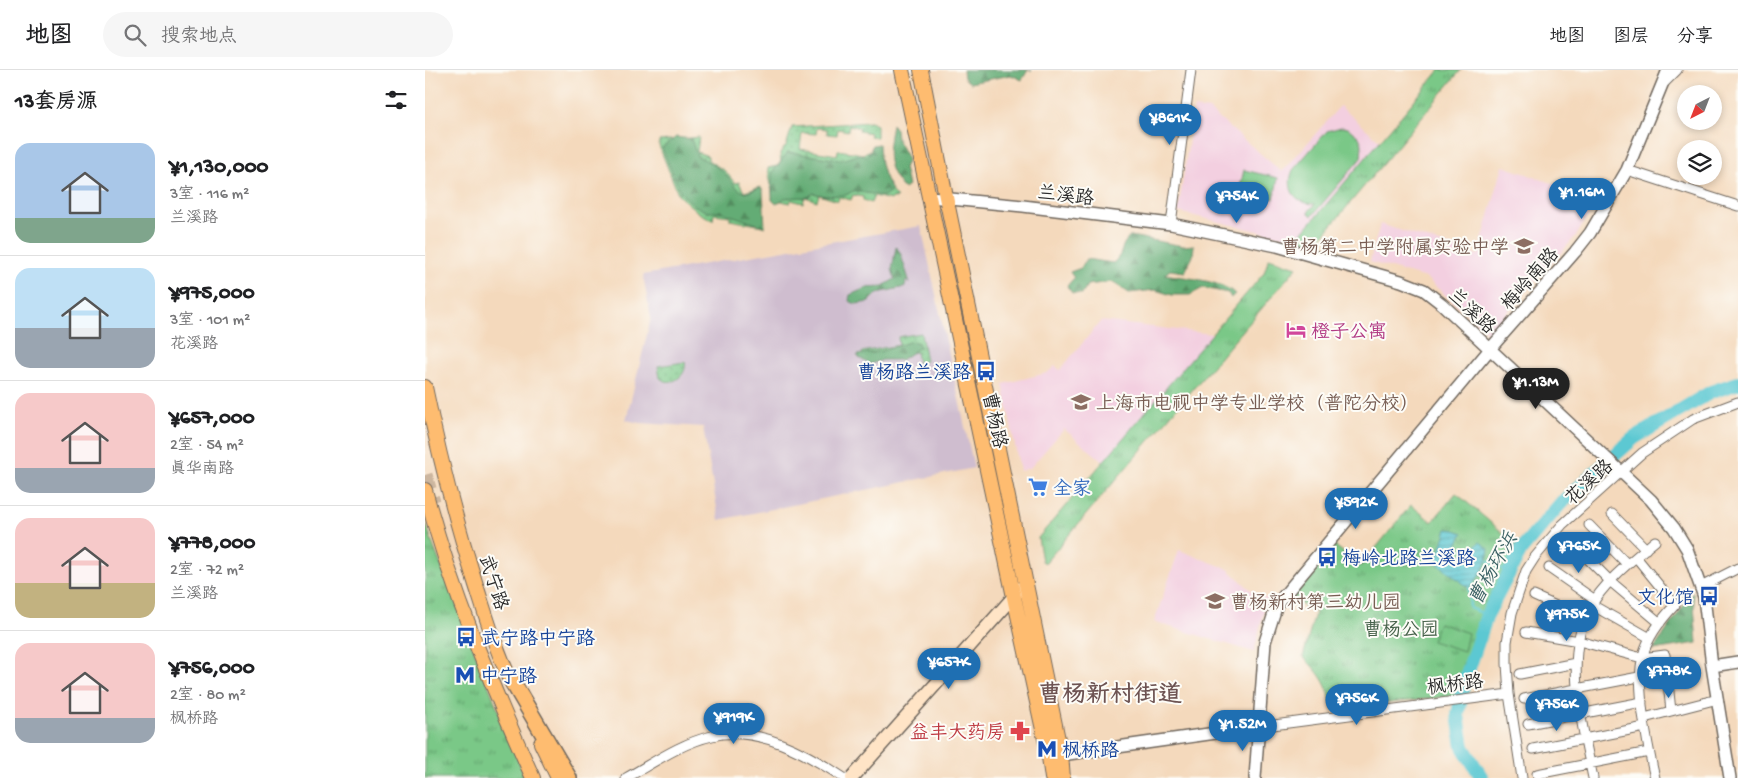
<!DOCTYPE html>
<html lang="zh">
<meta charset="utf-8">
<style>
body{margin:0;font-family:"Gochi Hand","LXGW WenKai TC",sans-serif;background:#f6f6f6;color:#202124;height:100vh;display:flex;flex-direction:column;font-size:19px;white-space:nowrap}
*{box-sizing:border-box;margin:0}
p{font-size:16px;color:#757577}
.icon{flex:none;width:28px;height:28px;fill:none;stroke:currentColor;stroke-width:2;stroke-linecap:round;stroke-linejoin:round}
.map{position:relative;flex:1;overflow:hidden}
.panel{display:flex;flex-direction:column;background:#fff;width:425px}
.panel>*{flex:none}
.needle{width:32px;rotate:222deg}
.fabs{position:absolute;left:1252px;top:15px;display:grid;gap:10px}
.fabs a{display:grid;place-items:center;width:45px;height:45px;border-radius:50%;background:#fff;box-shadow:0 2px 8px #0003;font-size:25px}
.price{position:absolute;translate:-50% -42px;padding:0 11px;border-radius:18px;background:#1f6fb2;color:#fff;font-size:16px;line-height:32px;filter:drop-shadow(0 1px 2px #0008)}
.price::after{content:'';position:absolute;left:50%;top:30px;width:15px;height:11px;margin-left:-8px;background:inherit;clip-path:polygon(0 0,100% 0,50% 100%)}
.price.on{background:#222;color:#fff}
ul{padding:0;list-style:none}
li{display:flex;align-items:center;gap:15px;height:125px;padding:0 15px}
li+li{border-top:1px solid #e0e0e0}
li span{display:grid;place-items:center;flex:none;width:140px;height:100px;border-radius:15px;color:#555}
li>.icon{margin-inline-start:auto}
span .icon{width:60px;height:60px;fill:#fffc;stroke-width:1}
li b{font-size:21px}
h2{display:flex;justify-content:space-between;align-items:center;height:60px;padding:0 15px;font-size:21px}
header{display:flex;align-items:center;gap:30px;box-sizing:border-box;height:70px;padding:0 25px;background:#fff;border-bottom:1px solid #e0e0e0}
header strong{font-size:24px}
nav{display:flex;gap:28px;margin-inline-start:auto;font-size:18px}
.search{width:350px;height:45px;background:#f6f6f6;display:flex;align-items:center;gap:12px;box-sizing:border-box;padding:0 18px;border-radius:28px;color:#757577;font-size:19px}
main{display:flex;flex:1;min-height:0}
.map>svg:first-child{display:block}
.built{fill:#f3cfe0}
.industrial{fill:#cfbdcf}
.grass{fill:url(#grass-dots);stroke:#527a59}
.forest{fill:url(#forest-firs);stroke:#476c50}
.park{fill:url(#park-tufts);stroke:#527a59}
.pitch{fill:#7ac887;stroke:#527a59}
.water{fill:url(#water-rules);stroke:#447a7e}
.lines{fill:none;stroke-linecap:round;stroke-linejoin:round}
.stream{stroke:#5cc8d2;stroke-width:2.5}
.river{stroke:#5cc8d2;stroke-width:14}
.trunk-tunnel{stroke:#ccb69f;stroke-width:15;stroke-dasharray:15 8;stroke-linecap:butt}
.minor-casing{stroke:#71685e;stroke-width:11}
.tertiary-casing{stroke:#71685e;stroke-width:14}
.secondary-casing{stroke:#71685e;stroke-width:15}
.primary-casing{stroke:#71685e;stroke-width:16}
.trunk-casing{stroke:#71685e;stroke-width:18}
.minor{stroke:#fff;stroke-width:9}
.tertiary{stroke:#fff;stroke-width:11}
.secondary{stroke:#ffe4c6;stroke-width:12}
.primary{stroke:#febc70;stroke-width:14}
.trunk{stroke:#febc70;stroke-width:15}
.labels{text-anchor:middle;stroke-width:4;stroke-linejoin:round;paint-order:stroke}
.street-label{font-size:19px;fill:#2b2b2b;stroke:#fdfcf7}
.education-label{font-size:19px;fill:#785e54;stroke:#fdfcf7;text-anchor:start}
.hotel-label{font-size:19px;fill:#b23c85;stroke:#fdfcf7;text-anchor:start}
.transit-label{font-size:19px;fill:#164399;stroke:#fdfcf7;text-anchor:start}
.shop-label{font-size:19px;fill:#366cbe;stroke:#fdfcf7;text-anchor:start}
.park-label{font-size:19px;fill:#47624b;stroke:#fdfcf7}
.health-label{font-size:19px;fill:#be3a42;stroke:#fdfcf7;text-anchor:end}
.water-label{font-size:20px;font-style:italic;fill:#3c6265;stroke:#fdfcf7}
.district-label{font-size:24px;font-weight:bold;fill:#6d5352;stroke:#fdfcf7}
</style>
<header>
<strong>地图</strong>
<div class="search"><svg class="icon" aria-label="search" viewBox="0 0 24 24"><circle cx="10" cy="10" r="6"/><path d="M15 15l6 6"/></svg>搜索地点</div>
<nav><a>地图</a><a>图层</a><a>分享</a></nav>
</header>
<main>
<section class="panel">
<h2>13套房源<svg class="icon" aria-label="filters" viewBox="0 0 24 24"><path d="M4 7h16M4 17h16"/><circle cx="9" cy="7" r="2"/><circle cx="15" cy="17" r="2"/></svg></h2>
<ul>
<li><span style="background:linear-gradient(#a9c7e8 75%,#7fa58c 0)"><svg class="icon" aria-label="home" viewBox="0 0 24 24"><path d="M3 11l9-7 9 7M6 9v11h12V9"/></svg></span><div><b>¥1,130,000</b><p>3室 · 116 m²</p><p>兰溪路</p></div></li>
<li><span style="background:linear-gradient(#bfe0f5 60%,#9aa5b1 0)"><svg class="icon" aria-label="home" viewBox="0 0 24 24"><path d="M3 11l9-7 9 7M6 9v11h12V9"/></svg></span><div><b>¥975,000</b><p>3室 · 101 m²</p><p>花溪路</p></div></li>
<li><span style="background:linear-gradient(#f6c9c9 75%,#9aa5b1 0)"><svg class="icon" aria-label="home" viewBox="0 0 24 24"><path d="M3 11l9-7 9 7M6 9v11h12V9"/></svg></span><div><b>¥657,000</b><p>2室 · 54 m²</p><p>真华南路</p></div></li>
<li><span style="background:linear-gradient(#f6c9c9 65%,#c2b280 0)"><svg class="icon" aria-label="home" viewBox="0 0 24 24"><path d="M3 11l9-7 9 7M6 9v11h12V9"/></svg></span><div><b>¥778,000</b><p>2室 · 72 m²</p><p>兰溪路</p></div></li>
<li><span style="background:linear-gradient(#f6c9c9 75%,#9aa5b1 0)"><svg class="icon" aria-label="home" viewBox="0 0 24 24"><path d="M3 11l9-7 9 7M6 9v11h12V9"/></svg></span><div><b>¥756,000</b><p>2室 · 80 m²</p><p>枫桥路</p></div></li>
</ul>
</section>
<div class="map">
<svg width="1313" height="708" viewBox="0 0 1313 708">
<defs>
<pattern id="grass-dots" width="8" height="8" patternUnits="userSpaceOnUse" patternTransform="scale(1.25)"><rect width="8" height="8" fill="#7ac887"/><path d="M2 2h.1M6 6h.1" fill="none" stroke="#64a36f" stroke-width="1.8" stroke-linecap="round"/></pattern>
<pattern id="forest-firs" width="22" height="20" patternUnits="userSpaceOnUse" patternTransform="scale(1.25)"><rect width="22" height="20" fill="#63ac74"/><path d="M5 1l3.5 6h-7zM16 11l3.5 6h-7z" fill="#528c5f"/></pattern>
<pattern id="park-tufts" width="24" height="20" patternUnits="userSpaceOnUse" patternTransform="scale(1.25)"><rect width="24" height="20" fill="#7ac887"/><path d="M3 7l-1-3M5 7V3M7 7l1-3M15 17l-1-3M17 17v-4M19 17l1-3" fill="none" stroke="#64a36f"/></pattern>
<pattern id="water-rules" width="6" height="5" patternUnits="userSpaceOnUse" patternTransform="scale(1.25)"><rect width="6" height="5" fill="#5cc8d2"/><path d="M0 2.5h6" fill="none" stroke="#4ca3ab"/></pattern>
</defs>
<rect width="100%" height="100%" fill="#fdfcf7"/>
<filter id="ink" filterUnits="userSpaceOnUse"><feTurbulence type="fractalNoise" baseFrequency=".02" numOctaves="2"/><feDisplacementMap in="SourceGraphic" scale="10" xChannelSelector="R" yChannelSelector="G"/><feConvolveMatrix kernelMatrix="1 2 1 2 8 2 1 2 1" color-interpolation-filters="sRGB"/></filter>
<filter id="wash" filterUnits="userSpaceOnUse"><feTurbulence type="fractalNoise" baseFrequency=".0096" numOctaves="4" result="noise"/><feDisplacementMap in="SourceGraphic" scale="20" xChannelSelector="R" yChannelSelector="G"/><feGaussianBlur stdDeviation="1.12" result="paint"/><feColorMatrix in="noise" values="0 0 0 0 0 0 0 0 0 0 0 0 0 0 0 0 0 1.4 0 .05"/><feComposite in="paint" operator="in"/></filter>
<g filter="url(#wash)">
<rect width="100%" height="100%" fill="#f4d9bc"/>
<path class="built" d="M915,36L955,71L871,170L753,142L769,38L784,40L857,102Z
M1078,96L1173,129L1151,166L1063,263L1001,208L945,192L955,154L1053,185Z
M676,251L787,264L679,392L639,359L605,398L595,401L578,314L622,303L630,296L635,300Z
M754,480L803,499L827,521L844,530L839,540L829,582L729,552Z"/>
<path class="industrial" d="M496,156L549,398L294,450L278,357L215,353L201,350L226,248L218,205Z"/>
<path class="grass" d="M445,52L452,55V68L445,66V63L434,61L435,58L424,55L423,61L413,59L412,65L402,64V59L392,58L391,64L377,63L375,79L412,85L413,80L438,84L443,81L451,80C450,98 461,115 472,128L471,129L468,128L466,130L449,126L446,133L438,130V127L428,125L426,130L414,127L413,131L394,125L392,131L380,127L378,133L366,130L365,133L348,129L343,98L356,95L355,83L361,76L367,57Z
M274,67L272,82L283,86V90L300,101L310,113L314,112L319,122L336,117L338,156L305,150V146L289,144L288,150L274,143L254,126L234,76V71Z
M496,263L501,291L493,293L491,282L439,291L437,282L474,275L473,267Z
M260,292C263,305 246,318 235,308L233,296Z"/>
<path class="forest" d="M538,0H607H603L597,10L586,5L545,13L539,8Z
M467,54L471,59L472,69L483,89L479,98L483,116L479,119C459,97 462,82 467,54Z
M251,67L266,69L272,86C282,91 292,96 300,104C308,112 310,119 321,123L334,118L338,120L340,157L297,142H282L269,135L256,123L237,78Z
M454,74C455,92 457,105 467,120L459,126L428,121L421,125L400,126L388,123L383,127L360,128L351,134L347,130V103L363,82L416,90L433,85L442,86L448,75Z
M706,166L758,176L769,175L768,186L760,202L745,200L740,204C759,208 797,210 810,224L806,228L803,223L778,218L765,225H747L730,220L704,223L687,212L662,215L657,224L647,223L642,216L649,208L645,202L656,198L661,189L688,193C701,182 693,176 706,166Z
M471,177L475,182L485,213L481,211L480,217L453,223L444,232L431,234L424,231L425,225L441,218L456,217L470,209L467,199Z
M487,271L493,273L495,277L476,290H458L445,294L434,288L432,285L457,281Z
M1268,522L1272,573L1228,580Z"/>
<path class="park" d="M1015,0H1036L891,174L871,170Z
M844,188L872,197L620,493L617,491L613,468L839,203Z
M1031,423L1091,474L1052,563L1031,626L908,639C903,615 896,604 878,587L891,540L864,530L909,475L936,496L986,435L1007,452Z
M0,450L8,475L100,708H0Z"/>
<path class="pitch" d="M916,57L923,58L934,67L937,74L936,88L887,146L883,142L890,134C870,134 860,119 868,100L902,61Z
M819,100L853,108L849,129L814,121Z
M1014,553L1043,563L1039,581L1007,571Z"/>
<path class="water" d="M1022,459L1030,460L1038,463L1031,477L1032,485L1038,489L1046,486L1048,478L1055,472L1064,479C1062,495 1056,506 1044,518L1011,492Z"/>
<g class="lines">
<path class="stream" d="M1063,491L1084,503
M1044,518L1045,538L1062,545"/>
<path class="river" d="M1057,708L1038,677L1033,645L1038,616L1062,545L1096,480L1136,433L1209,368L1286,322L1313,313"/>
</g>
</g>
<g filter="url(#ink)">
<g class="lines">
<path class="trunk-tunnel" d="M0,405L8,432"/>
<defs>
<path id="minor" d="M1240,12L1252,0
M1202,100L1313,136
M746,154L766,0
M1187,444L1221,479
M1164,455L1202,494
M1145,471L1185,511L1235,553
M1211,487L1250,535C1214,573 1212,593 1218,644C1221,665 1225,687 1230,708
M1124,498L1170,530
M1276,517L1313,498
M1109,526L1160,549
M1167,535L1225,568
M1101,562L1154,571L1217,588L1240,585L1246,641
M1095,604L1151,593
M1099,629L1214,607
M1219,648L1293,629
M1103,654L1217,632
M833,657L1084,624
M1108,679L1220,657
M1112,704L1224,682
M201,708C228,693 256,673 287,666C332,655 383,684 419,708
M1097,708L1084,624L1082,594V572L1087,543L1101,501L1110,487L1137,455L1217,383L1268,349L1313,332
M1168,708C1158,658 1138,587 1164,539C1179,512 1206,491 1230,471"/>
<path id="tertiary" d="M505,127L598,136L746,154L852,176L976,211L999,220L1017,234L1226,430L1249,458L1262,479L1279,527L1287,596L1305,708
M1287,596L1313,592
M629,686L833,657
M830,708L840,572L852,534L1065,279L1150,182L1165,163L1202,100L1243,0"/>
<path id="secondary" d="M427,708L601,513"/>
<path id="primary" d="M477,0L589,527L624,687L627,708
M496,0L521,127L636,684L638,708
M0,317C14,385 30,449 51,515C62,549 72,583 88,615
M0,420C27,522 65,612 108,708
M116,673L133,708"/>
<path id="trunk" d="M84,606L144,708"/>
</defs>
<use href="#minor" class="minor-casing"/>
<use href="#tertiary" class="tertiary-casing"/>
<use href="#secondary" class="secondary-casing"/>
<use href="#primary" class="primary-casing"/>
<use href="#trunk" class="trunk-casing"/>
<use href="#minor" class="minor"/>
<use href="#tertiary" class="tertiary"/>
<use href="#secondary" class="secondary"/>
<use href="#primary" class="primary"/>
<use href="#trunk" class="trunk"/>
</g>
</g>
<defs>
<symbol id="school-bare" viewBox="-9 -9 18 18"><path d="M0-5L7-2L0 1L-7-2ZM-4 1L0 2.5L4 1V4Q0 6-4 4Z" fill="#8d6e63" stroke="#fdfcf7" stroke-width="2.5" paint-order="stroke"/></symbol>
<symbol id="hotel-bare" viewBox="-9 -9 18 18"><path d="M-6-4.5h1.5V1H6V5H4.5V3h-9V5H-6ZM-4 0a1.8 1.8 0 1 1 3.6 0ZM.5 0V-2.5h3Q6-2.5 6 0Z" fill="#d1479c" stroke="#fdfcf7" stroke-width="2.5" paint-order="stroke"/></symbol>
<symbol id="bus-bare" viewBox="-9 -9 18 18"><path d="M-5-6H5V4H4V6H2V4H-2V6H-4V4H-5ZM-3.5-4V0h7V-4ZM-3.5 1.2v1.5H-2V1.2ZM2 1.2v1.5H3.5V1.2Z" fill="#1a4fb4" stroke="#fdfcf7" stroke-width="2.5" paint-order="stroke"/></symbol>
<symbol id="supermarket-bare" viewBox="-9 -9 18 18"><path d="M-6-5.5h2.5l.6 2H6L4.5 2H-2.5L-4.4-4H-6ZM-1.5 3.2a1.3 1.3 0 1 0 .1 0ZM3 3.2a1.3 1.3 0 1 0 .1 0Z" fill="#3f7fe0" stroke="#fdfcf7" stroke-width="2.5" paint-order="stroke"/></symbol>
<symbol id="metro-bare" viewBox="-9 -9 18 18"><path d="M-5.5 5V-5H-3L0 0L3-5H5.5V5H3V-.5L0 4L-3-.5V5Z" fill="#1a4fb4" stroke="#fdfcf7" stroke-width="2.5" paint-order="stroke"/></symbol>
<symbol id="pharmacy-bare" viewBox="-9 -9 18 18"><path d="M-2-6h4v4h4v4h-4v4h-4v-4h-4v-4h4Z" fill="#e0444e" stroke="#fdfcf7" stroke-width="2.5" paint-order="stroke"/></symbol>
</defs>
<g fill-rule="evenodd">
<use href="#school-bare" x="1085" y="162" width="28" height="28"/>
<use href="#hotel-bare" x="857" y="246" width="28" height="28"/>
<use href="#bus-bare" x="547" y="287" width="28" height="28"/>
<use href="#school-bare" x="642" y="318" width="28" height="28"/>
<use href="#supermarket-bare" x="599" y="403" width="28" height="28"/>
<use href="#bus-bare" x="888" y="473" width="28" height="28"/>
<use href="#bus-bare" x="1270" y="512" width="28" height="28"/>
<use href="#school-bare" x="776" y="517" width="28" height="28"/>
<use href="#bus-bare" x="27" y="553" width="28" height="28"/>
<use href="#metro-bare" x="26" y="591" width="28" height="28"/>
<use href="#pharmacy-bare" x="581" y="647" width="28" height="28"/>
<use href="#metro-bare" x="608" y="665" width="28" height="28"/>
</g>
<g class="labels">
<g class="street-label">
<text transform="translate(641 124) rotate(7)" y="7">兰溪路</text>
<text transform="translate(1104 208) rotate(-49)" y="7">梅岭南路</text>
<text transform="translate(1048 240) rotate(43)" y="7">兰溪路</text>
<text transform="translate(571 350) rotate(78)" y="7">曹杨路</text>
<text transform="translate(1163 411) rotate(-42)" y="7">花溪路</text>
<text transform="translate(70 512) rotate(72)" y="7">武宁路</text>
<text transform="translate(1030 613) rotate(-7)" y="7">枫桥路</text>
</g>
<g class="education-label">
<text x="1084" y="183" text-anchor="end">曹杨第二中学附属实验中学</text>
<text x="671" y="339">上海市电视中学专业学校（普陀分校）</text>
<text x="805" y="538">曹杨新村第三幼儿园</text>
</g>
<g class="hotel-label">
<text x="886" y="267">橙子公寓</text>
</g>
<g class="transit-label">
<text x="546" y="308" text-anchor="end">曹杨路兰溪路</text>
<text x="917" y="494">梅岭北路兰溪路</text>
<text x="1269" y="533" text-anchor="end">文化馆</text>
<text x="56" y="574">武宁路中宁路</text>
<text x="55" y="612">中宁路</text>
<text x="637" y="686">枫桥路</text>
</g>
<g class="shop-label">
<text x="628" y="424">全家</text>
</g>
<g class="park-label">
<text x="976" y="565">曹杨公园</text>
</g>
<g class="health-label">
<text x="580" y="668">益丰大药房</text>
</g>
<g class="water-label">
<text transform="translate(1067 498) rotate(-61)" y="7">曹杨环浜</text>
</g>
<g class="district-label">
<text x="685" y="631">曹杨新村街道</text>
</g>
</g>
</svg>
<div class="fabs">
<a><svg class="needle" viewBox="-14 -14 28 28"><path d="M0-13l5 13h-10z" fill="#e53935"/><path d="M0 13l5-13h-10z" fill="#757577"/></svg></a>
<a><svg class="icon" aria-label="layers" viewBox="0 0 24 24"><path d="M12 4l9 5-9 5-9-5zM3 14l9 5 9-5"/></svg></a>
</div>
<b class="price" style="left:745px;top:76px">¥861K</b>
<b class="price" style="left:1157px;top:150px">¥1.16M</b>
<b class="price" style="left:812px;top:154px">¥754K</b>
<b class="price on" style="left:1111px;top:340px">¥1.13M</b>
<b class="price" style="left:931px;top:460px">¥592K</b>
<b class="price" style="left:1154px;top:504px">¥765K</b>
<b class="price" style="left:1142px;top:572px">¥975K</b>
<b class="price" style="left:524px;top:620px">¥657K</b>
<b class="price" style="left:1244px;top:629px">¥778K</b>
<b class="price" style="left:932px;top:656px">¥756K</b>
<b class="price" style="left:1132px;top:662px">¥756K</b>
<b class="price" style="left:309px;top:675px">¥919K</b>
<b class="price" style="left:818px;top:682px">¥1.52M</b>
</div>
</main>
